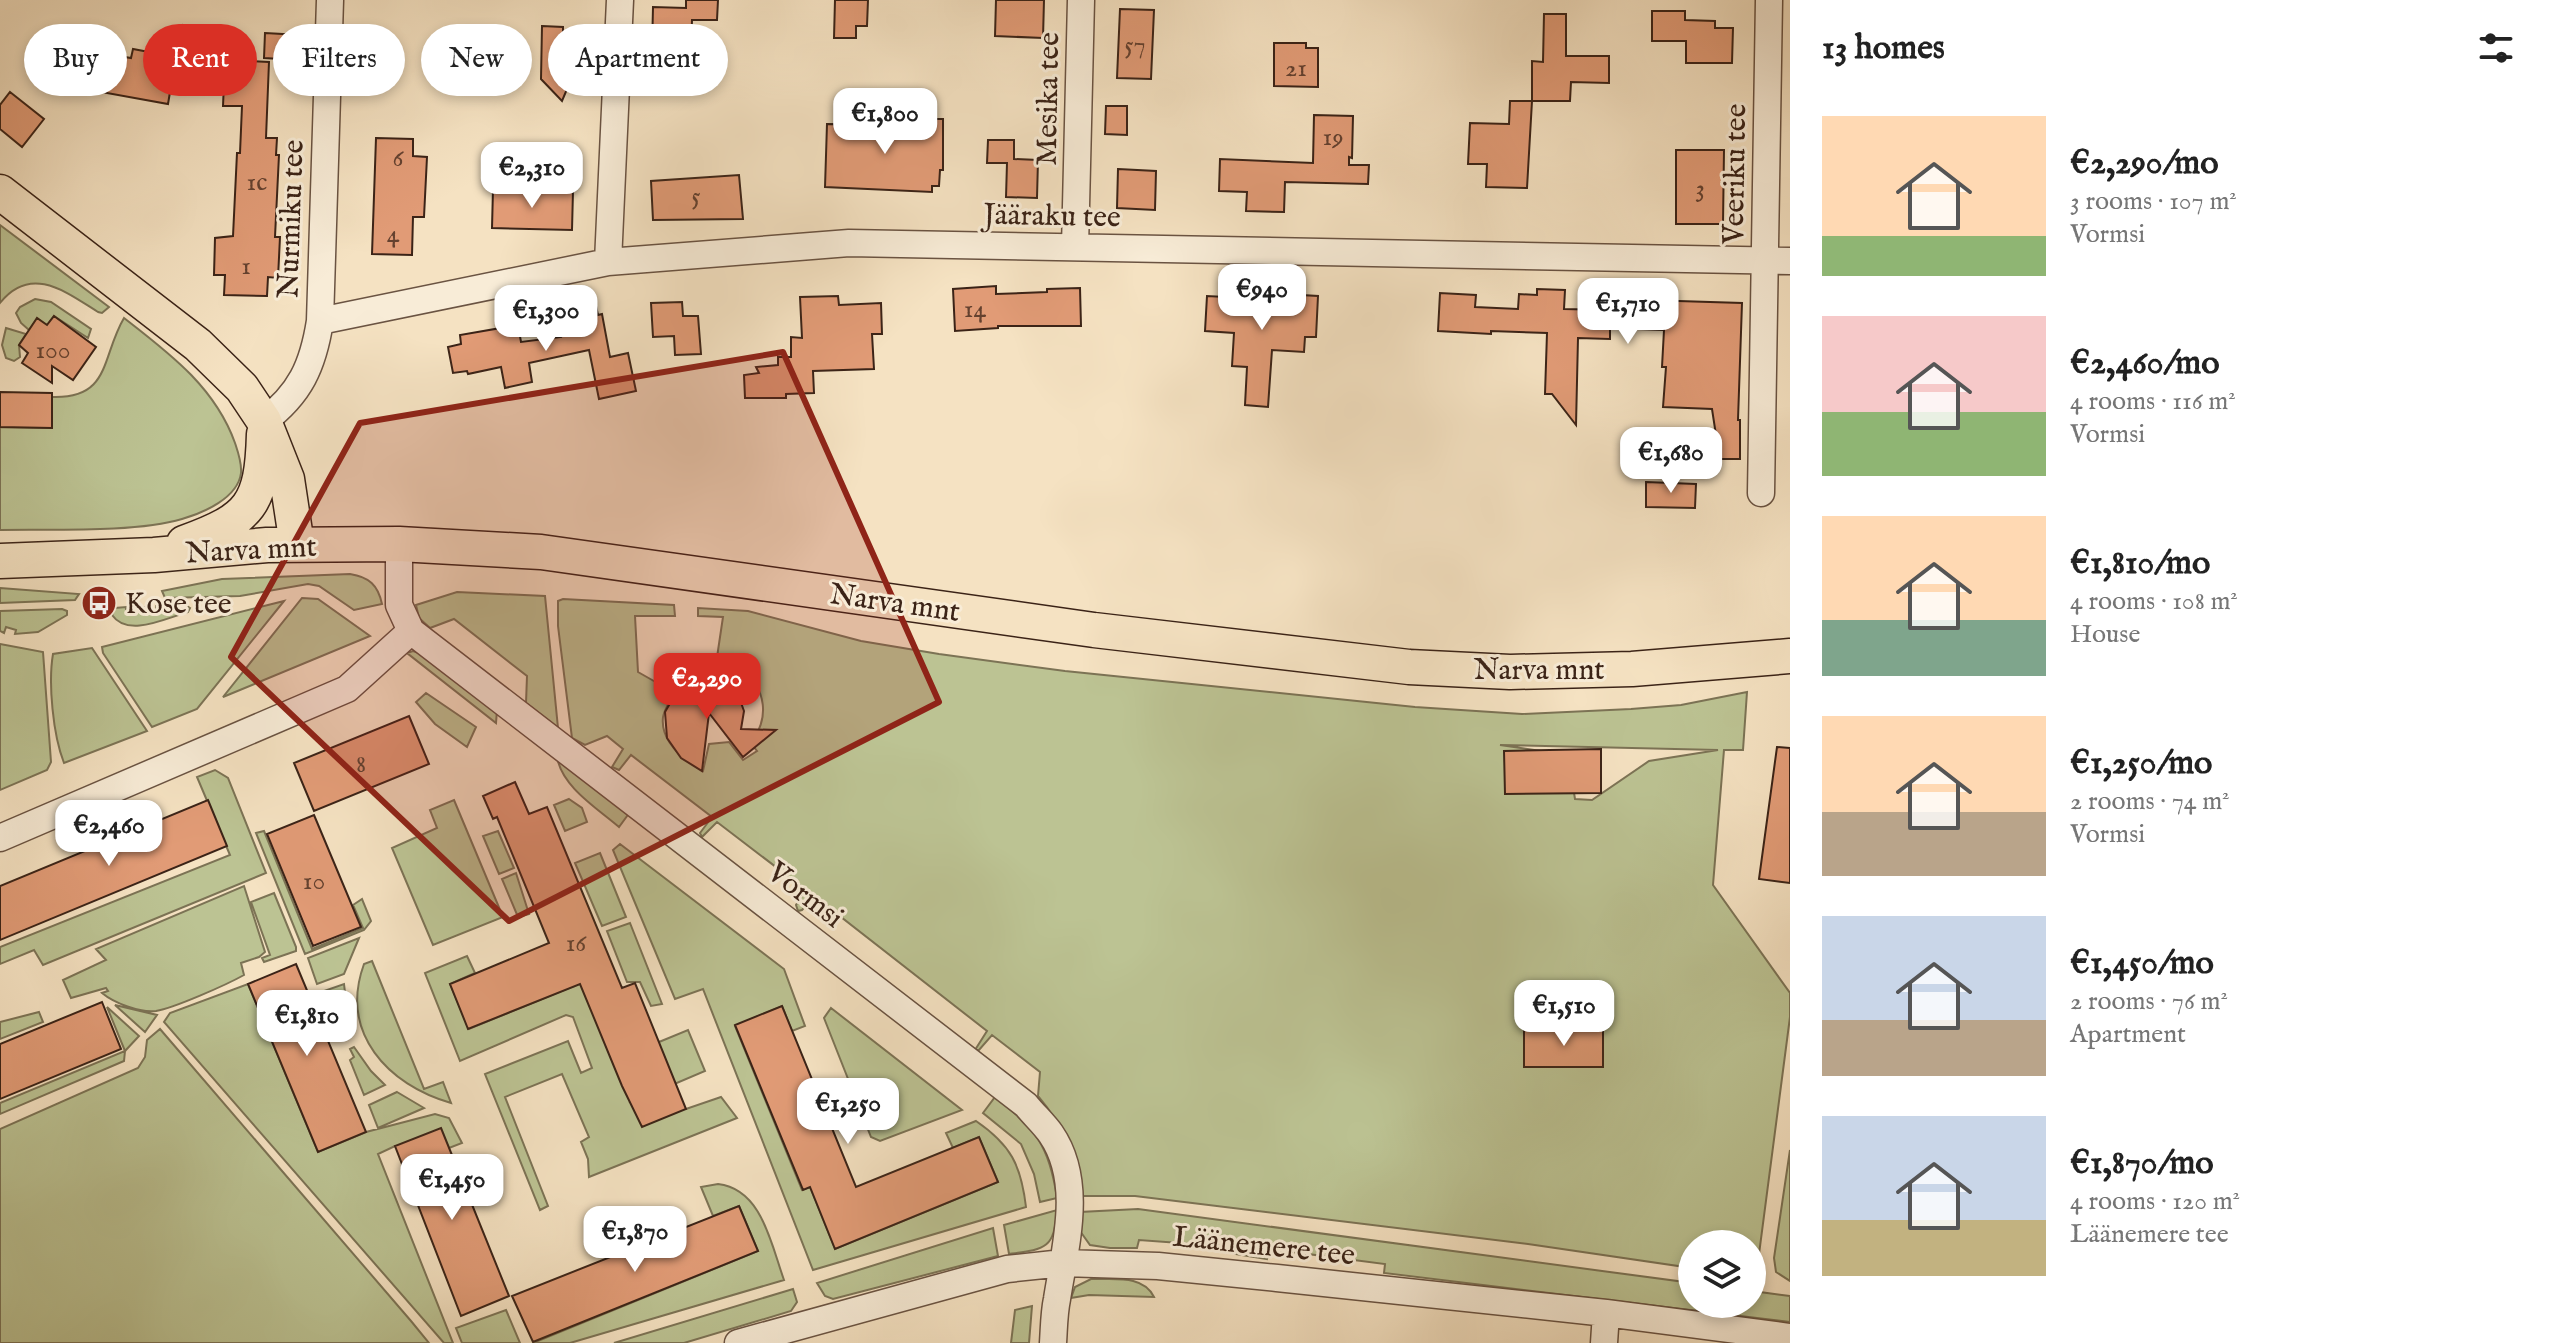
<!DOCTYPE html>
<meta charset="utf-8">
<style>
body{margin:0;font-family:"IM FELL English",serif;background:#f6f6f6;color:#222;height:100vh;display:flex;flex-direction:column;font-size:30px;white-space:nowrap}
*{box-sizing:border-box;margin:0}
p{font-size:26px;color:#767676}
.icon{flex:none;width:44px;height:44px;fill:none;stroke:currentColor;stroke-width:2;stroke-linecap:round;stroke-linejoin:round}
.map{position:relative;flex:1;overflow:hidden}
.sheet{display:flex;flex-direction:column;background:#fff;width:760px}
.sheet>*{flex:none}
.guide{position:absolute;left:24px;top:24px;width:760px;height:72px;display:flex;gap:16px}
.controls{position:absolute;left:1678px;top:1230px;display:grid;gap:16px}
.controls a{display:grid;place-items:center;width:88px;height:88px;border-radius:50%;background:#fff;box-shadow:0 4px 12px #0003;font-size:40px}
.price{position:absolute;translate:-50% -68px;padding:0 18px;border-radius:16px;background:#fff;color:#222;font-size:26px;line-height:52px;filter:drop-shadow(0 2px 4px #0008)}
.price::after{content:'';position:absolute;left:50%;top:48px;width:24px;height:18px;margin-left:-12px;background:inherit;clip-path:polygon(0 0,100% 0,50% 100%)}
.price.selected{background:#d93025;color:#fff}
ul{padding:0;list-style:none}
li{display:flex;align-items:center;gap:24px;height:200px;padding:0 32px}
li span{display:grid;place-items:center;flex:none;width:224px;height:160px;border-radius:0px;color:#555}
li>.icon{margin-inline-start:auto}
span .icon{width:96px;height:96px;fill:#fffc;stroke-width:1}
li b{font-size:34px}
h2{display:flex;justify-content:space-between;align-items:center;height:96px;padding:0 32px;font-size:34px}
.pill{padding:0 28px;border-radius:36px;background:#fff;box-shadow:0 4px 12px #0003;font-size:28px;line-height:72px}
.pill.selected{background:#d93025;color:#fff}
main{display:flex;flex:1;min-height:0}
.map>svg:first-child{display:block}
.green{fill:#bcc393;stroke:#7c7355;stroke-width:2;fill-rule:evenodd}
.building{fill:#e19b76;stroke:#3b2317;stroke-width:2}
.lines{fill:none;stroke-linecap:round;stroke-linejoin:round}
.minor-casing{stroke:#6a5342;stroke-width:29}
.major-casing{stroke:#3b2317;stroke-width:37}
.minor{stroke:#f8ecd7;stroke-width:26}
.major{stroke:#f5e2c2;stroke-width:34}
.marked{fill:#8f2418;fill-opacity:0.2;stroke:#8f2418;stroke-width:6;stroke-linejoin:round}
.labels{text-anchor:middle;stroke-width:6;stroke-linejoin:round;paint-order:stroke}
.number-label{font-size:26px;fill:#64412f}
.street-label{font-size:30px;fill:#3b2317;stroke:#f8ecd7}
.poi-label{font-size:30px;fill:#3b2317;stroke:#f8ecd7;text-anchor:start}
</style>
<main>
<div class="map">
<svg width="1790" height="1343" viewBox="0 0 1790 1343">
<rect width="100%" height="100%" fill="#f5e2c2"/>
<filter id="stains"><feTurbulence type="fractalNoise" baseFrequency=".0025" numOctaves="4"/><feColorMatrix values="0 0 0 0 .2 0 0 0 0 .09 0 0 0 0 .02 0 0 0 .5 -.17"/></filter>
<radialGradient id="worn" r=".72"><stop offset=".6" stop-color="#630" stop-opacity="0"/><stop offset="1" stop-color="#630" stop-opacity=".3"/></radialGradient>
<path class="green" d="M0,225L8,231L109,307L102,313L98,312C66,292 31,264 0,303Z
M35,299L51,302L91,329L88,338L54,316L47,325L37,319L29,330L21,323L16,313L20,307Z
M124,318C169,353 215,387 235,443C238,452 242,463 241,473C238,498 203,513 182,519C135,533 51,529 0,530V427L51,428L52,397C111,399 101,357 124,318Z
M6,328L26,334L19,345L20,357L14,361L6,358L2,345Z
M350,574C369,577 378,585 382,604L354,610L319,586L308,584L240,596L165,598L162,591L222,579Z
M0,588L79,594L75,600L0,603Z
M457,592L545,596L558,728L526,703L527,676L454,619L430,628L419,618L416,605Z
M302,598L318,599L370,636L223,697Z
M563,599L674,605L675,616H635L638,672L675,693C671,700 664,709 663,717C660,742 684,760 703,771L709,744L729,742L743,760L757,751L750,742C770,722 767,686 741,671C734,667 723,666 716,664L723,617L698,616V608L748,611L861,641L939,654L1065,671L1415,707L1522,714L1631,709L1681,705L1747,692L1743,750H1724L1713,885L1790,993V1017L1756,1277H1752V1244H1692V1268L1528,1244L1135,1196H1083C1075,1156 1065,1128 1038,1096L1040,1072L992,1035L979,1050H975L987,1031L814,896L802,910L798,911L796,905L806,890L717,822L702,837L700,833L712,817L631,755L619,770L612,767L623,749L607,736L585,745L572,738L558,626V601ZM1500,745L1718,750L1649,761L1592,800L1575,799L1568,755Z
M284,601L197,709L152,727L103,653L102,647Z
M156,606H187L190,608L188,612C166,618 128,638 112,615L115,608L126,607V611H136L137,607H145L146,611L156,610Z
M62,609L67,611V615L38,632L15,634L16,630L6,627L4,633L0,631V611Z
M0,644L43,652L51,762L47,770L0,790Z
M92,648L147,731L64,763C53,735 48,683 53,654Z
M413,651L422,654L497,710L496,723L407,653Z
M426,693L476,727L467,747L435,724L416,702Z
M557,757L630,812L619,827C597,808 562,787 557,757Z
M215,770L228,778L266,873L43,965L34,950L0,964V947L230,855L197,777Z
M569,799L582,808L587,822L565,831L554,805Z
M454,800L503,917L433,945L392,848L437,828L430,810Z
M264,831L312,949L363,928L353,905L362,899L371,921L364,930L305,954L256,833Z
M498,831L514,868L499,874L483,836Z
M620,844L784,969L805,1026L792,1031L782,1006L735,1026L802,1190L810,1187L835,1249L998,1182L979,1137L953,1148L946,1133L976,1121C1011,1145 1021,1165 1026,1207L813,1270L703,989L675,999L613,850Z
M600,853L626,917L602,926L575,863Z
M516,873L529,914L518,917L502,879Z
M244,886L265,952L259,957L241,963L244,975C226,985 174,1008 156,1011C140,1013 114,1003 102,993L108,991L106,988L71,998L63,980L106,960L96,949Z
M274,893L296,947V951L264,962L262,958L270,955L251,902Z
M630,923L662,1004L651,1006L640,982H627L607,931Z
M359,938L344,974L317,984L308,958Z
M467,956L475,973L450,984L469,1029L593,978L659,1042L688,1030L705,1071L632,1102L686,1109L721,1097L737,1118L589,1177L588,1159L581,1142L589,1137L562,1074L505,1097L548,1206L540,1210L485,1074L568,1041L581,1073L592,1068L573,1017L566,1015L460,1061L425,973Z
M372,961L424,1089L443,1082L451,1103C388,1085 339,1033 364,964Z
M248,984L318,1152L366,1132L435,1114L449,1118L462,1143L449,1148L395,1146L378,1154L453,1343H444L164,1022L170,1013Z
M344,984L350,1034L345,1036L340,1026L335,1027L321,992Z
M115,1005L157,1015L145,1032Z
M107,1007L139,1036L125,1051L124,1061L0,1114V1103L125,1051Z
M831,1008L962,1110L880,1141L871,1137L824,1018Z
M39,1012L43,1022L0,1039V1022Z
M160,1029L411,1321L429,1343H0V1129L138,1068L145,1057L147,1040Z
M354,1047L371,1071L385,1085L364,1095L350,1060L354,1057L350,1049Z
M397,1092L424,1108L378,1128L369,1105Z
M995,1097C1036,1130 1049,1144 1057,1198L1040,1202L1034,1174L1021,1144L983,1113Z
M1790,1150V1281L1776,1272L1774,1258Z
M718,1184C762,1189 771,1244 784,1280L570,1343H533L758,1251L739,1206L713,1216L701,1187Z
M1138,1209L1692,1283V1304H1752V1291L1790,1296V1322L1384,1273L1385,1264L1269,1249L1267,1259L1235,1254L1234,1247L1139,1240L1137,1248H1110L1090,1245L1080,1231V1212Z
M1057,1210C1054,1249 1046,1249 1009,1254L1004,1225Z
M993,1228L998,1256L833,1299L825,1296L817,1283Z
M1091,1279C1113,1280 1143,1274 1154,1297L1089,1295L1071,1298L1075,1287Z
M793,1289L797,1302L791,1311L684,1343H614Z
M1032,1306L1029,1343H1011L1015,1310Z
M506,1310L520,1343H462L456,1328Z"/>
<path class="building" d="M686,0H718L717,20H692L691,51L652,50L653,7L686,8Z
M835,0H868L867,26H856V38H834Z
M996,0H1044L1043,38L995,36Z
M1120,9L1154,10L1151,79L1117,78Z
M1652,11H1685V20L1715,21V28H1733L1732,63H1686V41H1652Z
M1544,14H1566V56H1609V83L1571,82L1570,101H1532V61L1543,62Z
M542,26L563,27V40H578L577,82H570L562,101L541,79Z
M181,27L168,104L68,86L65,58L113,55L131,58L133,49L159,54Z
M265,33L300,35L298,60L264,58Z
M1274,43H1306V48H1318V87L1274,86Z
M225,60L269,62L266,138H277L276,155H279L275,237H280L278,278L268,277L267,296L224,295L225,275H214L215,238L233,236L237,153H240L242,106H223Z
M10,92L44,119L22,147L0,129V105Z
M1510,101H1532L1527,188L1486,187L1487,164H1468L1470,123L1509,124Z
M1106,106H1127V135L1105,134Z
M1314,115L1353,116L1352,158L1349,157V165H1369L1368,184L1285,182L1284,212L1246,211L1247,192L1219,191L1220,159L1313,163Z
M911,119H943V170H940L939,186H932V192L825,187L827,124L910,125Z
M376,138L413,139V156L427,157L424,217H413L412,255L372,254Z
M988,140H1014V159L1038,160L1037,198L1006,197L1007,163H987Z
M1676,150H1724L1723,224H1676Z
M1118,169L1156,171L1155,210L1117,208Z
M739,175L743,219L653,220L651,181Z
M493,189L573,191L572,230L492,228Z
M996,286V294L1047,292V289L1080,288L1081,326H998V328L955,331L953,289Z
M1537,289L1565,290L1564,309L1608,310L1609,292L1646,293V300L1742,303L1738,420H1740V459H1716V435L1712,409L1663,407L1666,367H1662L1664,330L1610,328V339L1578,338L1576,425L1552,394H1545L1547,333L1491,331V334L1438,331L1440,293L1476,295L1475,307L1518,309L1519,294L1537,295Z
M1245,292L1318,296L1316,337H1305L1304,352L1272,350L1268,407L1245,405L1247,367L1232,366L1234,333L1205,331L1207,296L1245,298Z
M838,296L839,305L881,303L882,334H872L874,369L813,371L814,393L786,394V398H745L744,375L759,373L756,367L778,365V357H791V337L802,338L800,297Z
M682,302L683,316H698L701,354L675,355L674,336L653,337L651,303Z
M596,306L598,315L602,314L610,357L628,353L636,391L599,399L589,350L529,363L532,382L505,388L501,367L468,374L467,371L453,373L448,347L461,344L460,335L518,325L521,342L561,337L556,315Z
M54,316L96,347L73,380L52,366V383L22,363L28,353L19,345L37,318L47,325Z
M0,392L52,393V428L0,427Z
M1646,482L1696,484L1695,508L1646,507Z
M681,678L725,686L732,689L740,700L744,711L741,729L776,730L743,757L709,713L702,771L681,758L667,738L665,712L676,693L687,685Z
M409,716L429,764L314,811L294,763Z
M1777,747L1790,748V883L1759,879Z
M1601,749V793L1505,794L1504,751Z
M515,782L529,814L547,807L622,988L635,983L686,1109L642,1127L622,1086L580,984L468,1029L450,984L549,943L497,817L493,819L483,796Z
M208,800L227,846L0,940V886Z
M314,815L361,927L313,946L267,834Z
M296,964L366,1132L318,1152L248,984Z
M102,1002L121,1049L0,1099V1044Z
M782,1006L856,1187L979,1137L998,1182L835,1249L810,1187L803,1190L735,1025Z
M1524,1029H1603V1067H1524Z
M441,1128L509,1296L461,1316L395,1146Z
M739,1206L758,1251L533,1342L512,1296Z"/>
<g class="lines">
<defs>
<path id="minor" d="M1075,247L1081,0
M608,262L620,0
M320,321L608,262L849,243L1790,261
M264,421C300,394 313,366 320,321L330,0
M1761,493L1769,0
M399,544V605L411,631L1026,1105C1034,1115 1044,1124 1051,1134C1084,1182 1065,1247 1057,1299C1054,1313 1054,1328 1053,1343
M0,838L347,689L411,631
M738,1343L1007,1269L1063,1263L1158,1266L1277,1278L1606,1313L1790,1337
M1604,1343L1606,1313"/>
<path id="major" d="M0,192L198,345L242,388L264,421L287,479L297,545
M184,543C251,519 262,504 264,434
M0,561L154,555L267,545L399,544L541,552L1094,630L1409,667L1510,672L1632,669L1790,656"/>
</defs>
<use href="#minor" class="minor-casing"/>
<use href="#major" class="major-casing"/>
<use href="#minor" class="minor"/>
<use href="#major" class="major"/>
</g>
<path class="marked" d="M783,352L939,702L509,921L231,657L360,423Z"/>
<defs>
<symbol id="bus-disc" viewBox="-11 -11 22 22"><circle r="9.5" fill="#8f2418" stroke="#f8ecd7"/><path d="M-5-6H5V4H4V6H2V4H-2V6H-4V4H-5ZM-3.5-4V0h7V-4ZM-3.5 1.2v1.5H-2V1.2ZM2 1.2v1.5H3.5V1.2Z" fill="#fff"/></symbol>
</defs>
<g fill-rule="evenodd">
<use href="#bus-disc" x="79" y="583" width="40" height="40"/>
</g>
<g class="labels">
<g class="number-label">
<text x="1135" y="53">57</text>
<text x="1296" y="76">21</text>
<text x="1333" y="145">19</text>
<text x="398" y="166">6</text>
<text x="257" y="190">1c</text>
<text x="1700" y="196">3</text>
<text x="696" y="204">5</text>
<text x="393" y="242">4</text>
<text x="246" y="274">1</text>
<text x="975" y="317">14</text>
<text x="53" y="358">100</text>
<text x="361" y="772">8</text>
<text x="314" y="889">10</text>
<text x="576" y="951">16</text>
</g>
<g class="street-label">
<text transform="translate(1047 99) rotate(-89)" y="10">Mesika tee</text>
<text transform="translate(1734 174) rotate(-89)" y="10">Veeriku tee</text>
<text transform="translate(1052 215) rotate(1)" y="10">Jääraku tee</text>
<text transform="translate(290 219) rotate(-88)" y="10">Nurmiku tee</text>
<text transform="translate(251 549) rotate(-3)" y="10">Narva mnt</text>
<text transform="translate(895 602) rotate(8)" y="10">Narva mnt</text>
<text x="1539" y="679">Narva mnt</text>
<text transform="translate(806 894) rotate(38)" y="10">Vormsi</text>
<text transform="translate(1264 1245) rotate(6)" y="10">Läänemere tee</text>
</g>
<g class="poi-label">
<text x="125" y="613">Kose tee</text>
</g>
</g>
<rect width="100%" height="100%" filter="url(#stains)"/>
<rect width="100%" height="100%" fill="url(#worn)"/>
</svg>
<div class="controls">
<a><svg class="icon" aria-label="layers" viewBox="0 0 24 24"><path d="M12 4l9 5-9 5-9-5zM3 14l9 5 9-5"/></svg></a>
</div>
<b class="price" style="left:885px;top:156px">€1,800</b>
<b class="price" style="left:532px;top:210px">€2,310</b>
<b class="price" style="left:1262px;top:332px">€940</b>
<b class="price" style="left:1628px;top:346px">€1,710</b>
<b class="price" style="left:546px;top:353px">€1,300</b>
<b class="price" style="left:1671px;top:495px">€1,680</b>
<b class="price selected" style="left:707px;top:721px">€2,290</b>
<b class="price" style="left:109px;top:868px">€2,460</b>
<b class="price" style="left:1564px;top:1048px">€1,510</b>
<b class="price" style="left:307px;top:1058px">€1,810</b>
<b class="price" style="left:848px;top:1146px">€1,250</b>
<b class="price" style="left:452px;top:1222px">€1,450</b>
<b class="price" style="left:635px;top:1274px">€1,870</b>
<div class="guide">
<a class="pill">Buy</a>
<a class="pill selected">Rent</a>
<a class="pill">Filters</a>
<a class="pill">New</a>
<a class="pill">Apartment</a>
</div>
</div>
<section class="sheet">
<h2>13 homes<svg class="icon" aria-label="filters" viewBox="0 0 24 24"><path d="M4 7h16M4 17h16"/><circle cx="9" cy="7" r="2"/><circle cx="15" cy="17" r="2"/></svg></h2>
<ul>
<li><span style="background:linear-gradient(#ffd9b3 75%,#8fb573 0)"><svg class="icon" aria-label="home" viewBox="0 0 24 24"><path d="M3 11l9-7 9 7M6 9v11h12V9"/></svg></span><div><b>€2,290/mo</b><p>3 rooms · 107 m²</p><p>Vormsi</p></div></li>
<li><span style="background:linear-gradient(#f6c9c9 60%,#8fb573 0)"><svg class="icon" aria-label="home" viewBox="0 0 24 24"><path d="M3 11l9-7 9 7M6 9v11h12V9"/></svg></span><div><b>€2,460/mo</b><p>4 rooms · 116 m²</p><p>Vormsi</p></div></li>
<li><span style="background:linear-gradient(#ffd9b3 65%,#7fa58c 0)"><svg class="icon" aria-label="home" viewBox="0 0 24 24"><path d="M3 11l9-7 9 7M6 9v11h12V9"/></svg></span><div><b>€1,810/mo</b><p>4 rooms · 108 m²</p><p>House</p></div></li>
<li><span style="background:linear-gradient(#ffd9b3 60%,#b9a48a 0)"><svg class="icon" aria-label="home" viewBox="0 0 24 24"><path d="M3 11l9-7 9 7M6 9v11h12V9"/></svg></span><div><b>€1,250/mo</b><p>2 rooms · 74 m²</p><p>Vormsi</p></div></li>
<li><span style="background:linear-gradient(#c9d6e8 65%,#b9a48a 0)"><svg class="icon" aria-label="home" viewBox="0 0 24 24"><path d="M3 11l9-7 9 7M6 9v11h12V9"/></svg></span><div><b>€1,450/mo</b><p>2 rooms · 76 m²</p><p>Apartment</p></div></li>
<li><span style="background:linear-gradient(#c9d6e8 65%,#c2b280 0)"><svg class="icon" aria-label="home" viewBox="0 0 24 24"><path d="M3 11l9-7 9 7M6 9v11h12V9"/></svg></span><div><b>€1,870/mo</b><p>4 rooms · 120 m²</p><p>Läänemere tee</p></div></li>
</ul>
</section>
</main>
